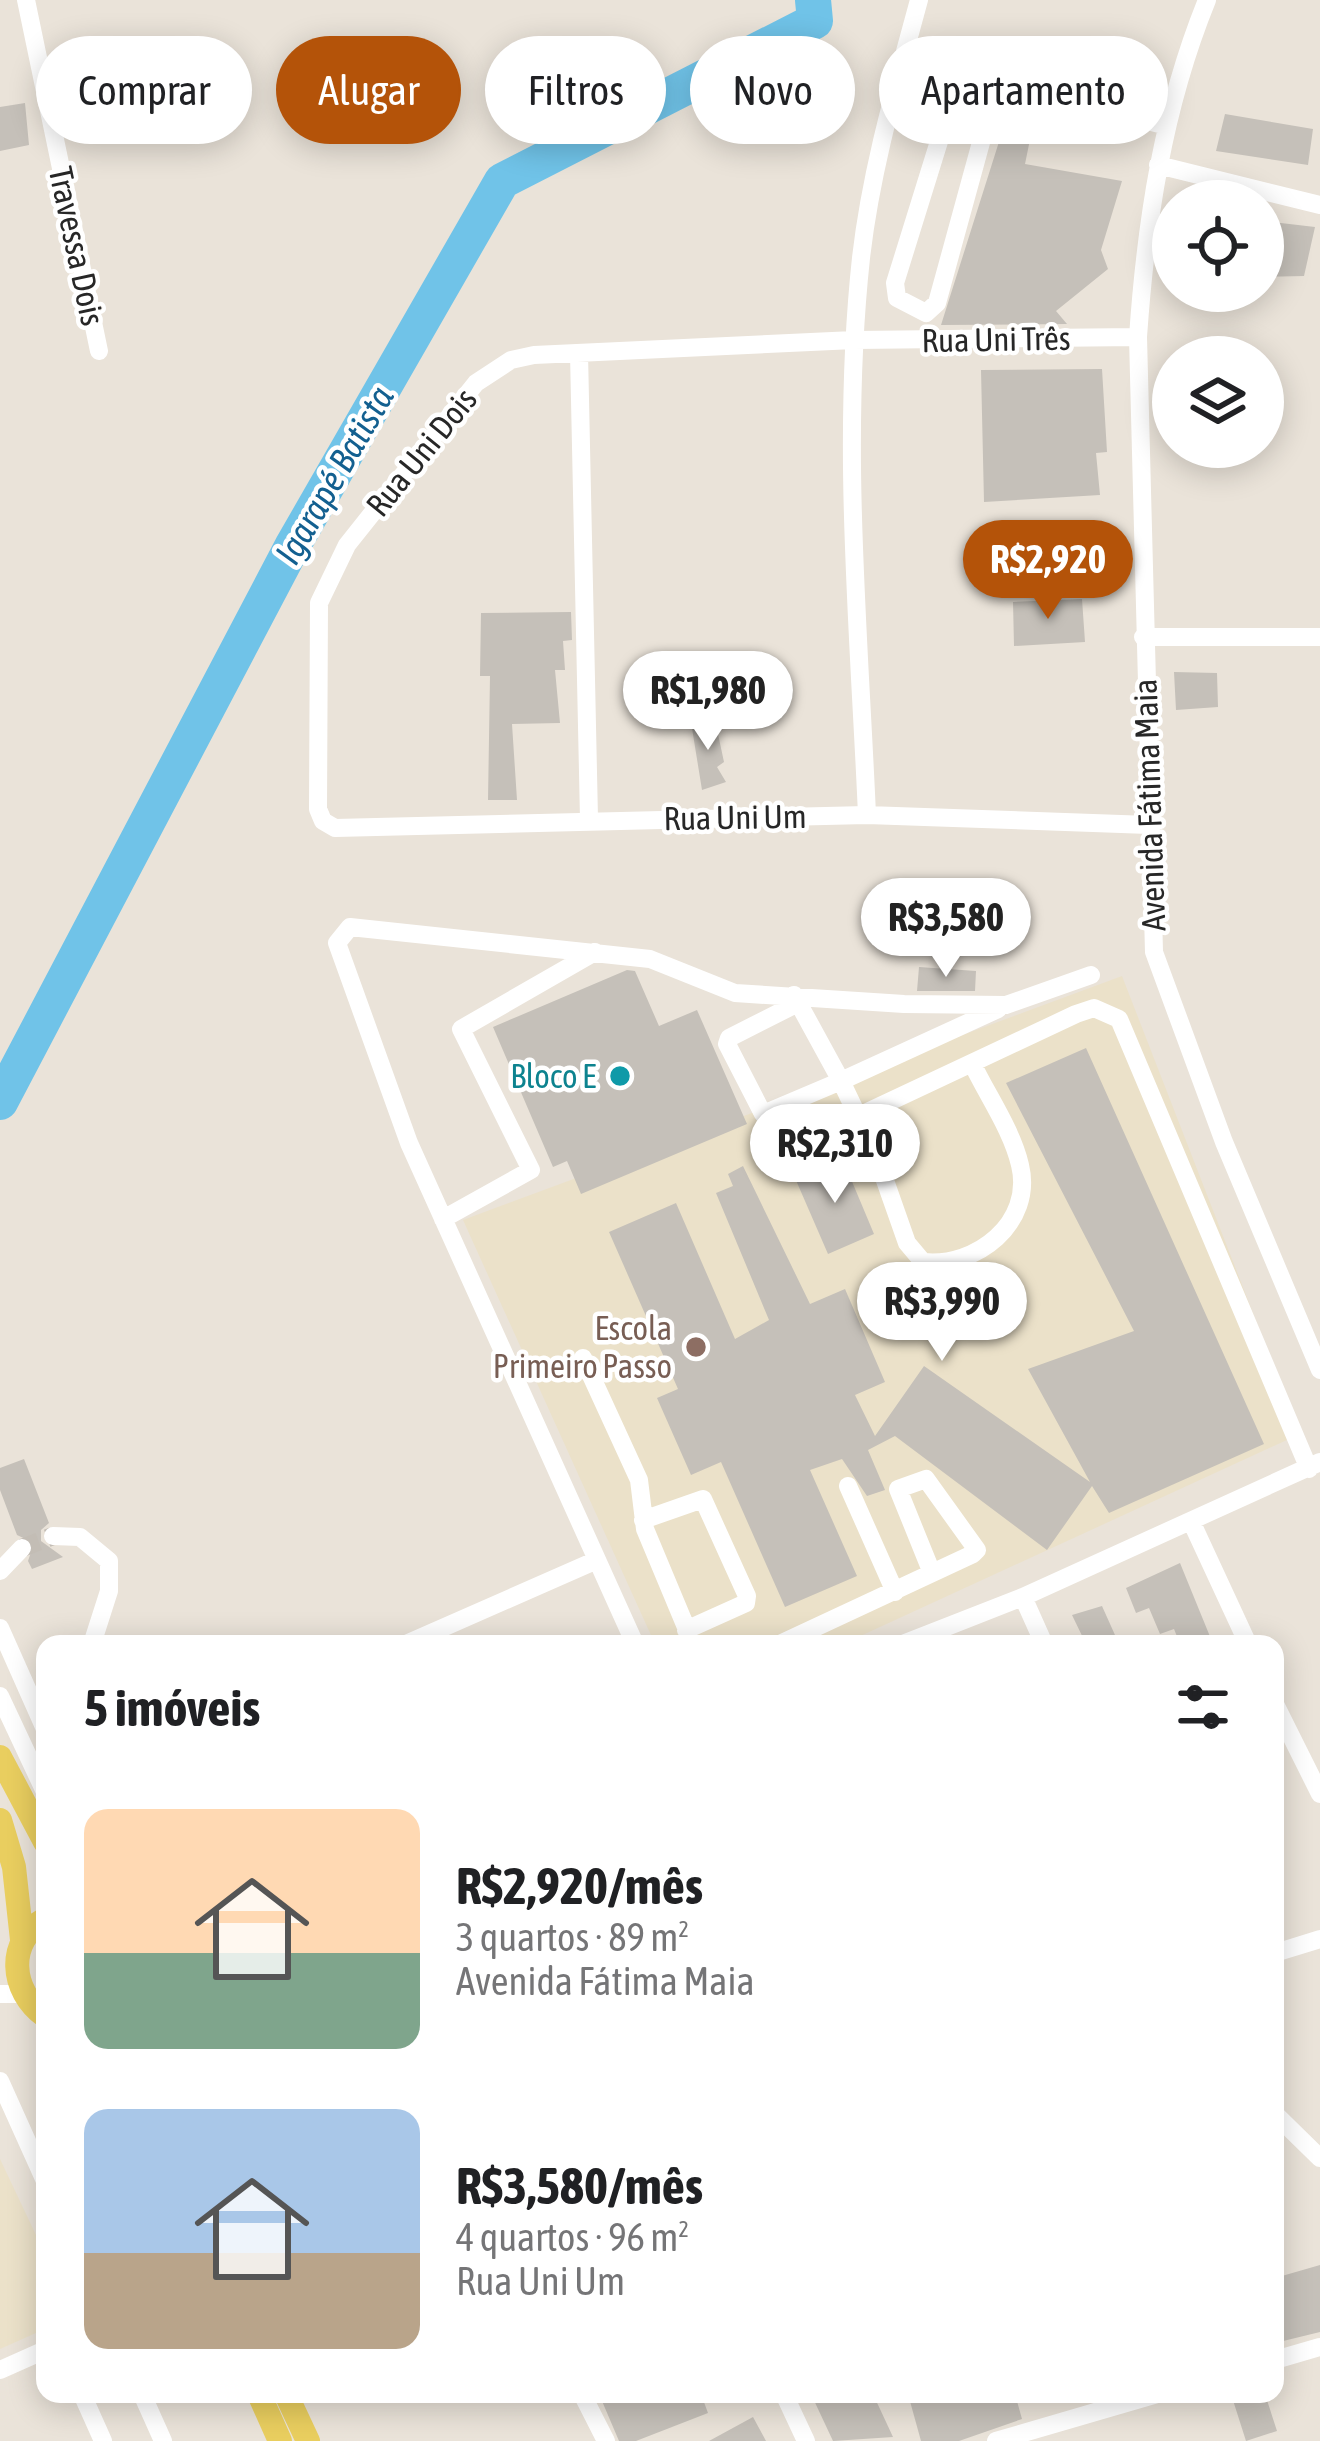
<!DOCTYPE html>
<html lang="pt">
<meta charset="utf-8">
<style>
body{margin:0;font-family:"Asap Condensed",sans-serif;background:#f6f6f6;color:#202124;height:100vh;display:flex;flex-direction:column;font-size:45px;white-space:nowrap}
*{box-sizing:border-box;margin:0}
p{font-size:39px;color:#757577}
.icon{flex:none;width:66px;height:66px;fill:none;stroke:currentColor;stroke-width:2;stroke-linecap:round;stroke-linejoin:round}
.map{position:relative;flex:1;overflow:hidden}
.side{position:absolute;left:36px;top:1635px;width:1248px;height:768px;display:flex;flex-direction:column;background:#fff;border-radius:24px;box-shadow:0 6px 30px #0003}
.side>*{flex:none}
.top-card{position:absolute;left:36px;top:36px;width:1248px;height:108px;display:flex;gap:24px}
.tools{position:absolute;left:1152px;top:180px;display:grid;gap:24px}
.tools a{display:grid;place-items:center;width:132px;height:132px;border-radius:50%;background:#fff;box-shadow:0 6px 30px #0003;font-size:60px}
.price{position:absolute;translate:-50% -102px;padding:0 27px;border-radius:42px;background:#fff;color:#222;font-size:39px;line-height:78px;filter:drop-shadow(0 3px 6px #0008)}
.price::after{content:'';position:absolute;left:50%;top:72px;width:36px;height:27px;margin-left:-18px;background:inherit;clip-path:polygon(0 0,100% 0,50% 100%)}
.price.on{background:#b45309;color:#fff}
ul{padding:0;list-style:none}
li{display:flex;align-items:center;gap:36px;height:300px;padding:0 48px}
li span{display:grid;place-items:center;flex:none;width:336px;height:240px;border-radius:24px;color:#555}
li>.icon{margin-inline-start:auto}
span .icon{width:144px;height:144px;fill:#fffc;stroke-width:1}
li b{font-size:51px}
h2{display:flex;justify-content:space-between;align-items:center;height:144px;padding:0 48px;font-size:51px}
.pill{padding:0 42px;border-radius:54px;background:#fff;box-shadow:0 6px 30px #0003;font-size:42px;line-height:108px}
.pill.on{background:#b45309;color:#fff}
.map>svg:first-child{display:block}
.education{fill:#ebe1c9}
.lines{fill:none;stroke-linecap:round;stroke-linejoin:round}
.river{stroke:#70c3e8;stroke-width:36}
.building{fill:#c5c0b9}
.minor-tunnel{stroke:#c3bdb5;stroke-width:18;stroke-dasharray:18 9;stroke-linecap:butt}
.minor{stroke:#fff;stroke-width:18}
.major{stroke:#e9ce5f;stroke-width:24}
.culture-dot{fill:#0f9aa8;stroke:#fff;stroke-width:4.5}
.education-dot{fill:#8d6e63;stroke:#fff;stroke-width:4.5}
.labels{text-anchor:middle;stroke-width:9;stroke-linejoin:round;paint-order:stroke}
.street-label{font-size:33px;fill:#272727;stroke:#fff}
.culture-label{font-size:33px;fill:#0d838f;stroke:#fff;text-anchor:end}
.education-label{font-size:33px;fill:#785e54;stroke:#fff;text-anchor:end}
.water-label{font-size:36px;font-style:italic;fill:#136090;stroke:#fff}
</style>
<div class="map">
<svg width="1320" height="2441" viewBox="0 0 1320 2441">
<rect width="100%" height="100%" fill="#eae3d9"/>
<path class="education" d="M1122,976L1300,1434L843,1644H655L463,1220Z
M0,2159L45,2254V2329L0,2349Z"/>
<g class="lines">
<path class="river" d="M0,1102L293,545L502,181L815,21L813,0"/>
</g>
<path class="building" d="M25,103L29,145L0,151V107Z
M1010,107L1035,115L1025,164L1122,181L1101,250L1108,269L1056,311L1067,324L941,325Z
M1225,114L1313,129L1308,165L1216,151Z
M1263,221L1315,227L1304,276L1263,277Z
M1102,369L1107,452L1096,453L1100,495L984,502L981,370Z
M1082,599L1085,642L1014,646L1013,602Z
M571,612L572,640L563,641L565,670H555L560,723L512,724L517,800H488L490,676H480L481,613Z
M1174,672L1217,673L1218,707L1176,710Z
M715,720L724,762L717,767L726,782L702,790L691,722Z
M919,967L976,971L975,991H917Z
M627,970L635,971L659,1026L697,1010L747,1124L581,1194L567,1161L553,1167L493,1027Z
M1086,1048L1264,1444L1109,1513L1092,1486L1047,1550L895,1436L868,1450L885,1490L867,1496L842,1459L810,1470L857,1576L785,1607L721,1462L691,1475L657,1398L678,1389L609,1232L676,1203L735,1339L769,1320L716,1193L733,1186L728,1174L743,1166L810,1304L845,1289L885,1382L855,1395L875,1436L924,1366L1090,1482L1028,1369L1134,1331L1006,1083Z
M843,1160L874,1234L828,1254L795,1178Z
M24,1459L49,1523L41,1530V1541L63,1557L32,1569L28,1561L34,1543L17,1535L0,1490V1468Z
M1180,1563L1211,1639L1201,1644H1180L1174,1629L1160,1634L1149,1608L1136,1613L1126,1588Z
M1102,1606L1119,1644H1086L1072,1615Z
M1320,2265V2332L1275,2343V2278Z
M599,2394H701L708,2413L636,2441H619Z
M811,2394H873L893,2437L833,2441Z
M908,2394H1015L1022,2419L959,2441H921Z
M1231,2394H1265L1277,2431L1246,2441Z
M753,2417L766,2441H709Z"/>
<g class="lines">
<path class="minor-tunnel" d="M22,1548L53,1536"/>
<path class="minor" d="M26,0L99,351
M1207,0C1163,108 1146,221 1138,337L1154,952L1224,1142L1320,1370
M997,84L937,303L926,313L897,298L895,283L959,77L968,74L1167,126
M1158,165L1320,205
M1138,337L854,340L534,355L511,360L476,383L347,545L319,603L318,809L323,821L335,828L867,815L1149,825
M579,353L589,819
M1143,637H1320
M867,815C859,630 841,443 861,258C871,170 896,85 919,0
M794,995L841,1081L998,1009
M798,1003L729,1038L727,1044L763,1114L841,1081L875,1152L907,1243L923,1262C976,1268 1034,1223 1020,1165C1012,1130 987,1095 972,1063
M859,1116L1076,1014L1094,1008L1119,1019L1309,1469
M443,1219L531,1170L461,1029L595,952
M583,1358L639,1480L645,1529L693,1644
M848,1486L895,1592
M643,1520L703,1499L747,1596L746,1603L686,1630
M1191,1521L1248,1644
M53,1536L80,1537L109,1561V1591L92,1644
M0,1571L22,1548
M1023,1597L1044,1644
M0,1628L45,1729
M406,1644L597,1560
M635,1644L409,1143L337,943L350,927L650,959L735,993L904,1004L1006,1005L1091,975
M780,1644L973,1554L977,1550L926,1479L898,1489L932,1573
M903,1644L1023,1597L1320,1462
M0,1696L45,1792
M1275,1704L1320,1794
M1275,1953L1320,1939
M0,1994H25
M0,2081L45,2181
M1275,2114L1320,2158
M1275,2360L1320,2347
M0,2370L45,2350
M82,2394L103,2441
M142,2394L163,2441
M582,2394L606,2441
M784,2394L806,2441
M996,2441L1157,2394"/>
<path class="major" d="M0,1757L45,1842
M0,1820L14,1867L22,1940
M45,1919C6,1941 10,1991 45,2016
M259,2394L280,2441
M286,2394L308,2441"/>
</g>
<circle class="culture-dot" cx="620" cy="1076" r="12"/>
<circle class="education-dot" cx="696" cy="1347" r="12"/>
<g class="labels">
<g class="street-label">
<text transform="translate(77 246) rotate(78)" y="12">Travessa Dois</text>
<text transform="translate(996 339) rotate(-1)" y="12">Rua Uni Três</text>
<text transform="translate(421 452) rotate(-51)" y="12">Rua Uni Dois</text>
<text transform="translate(1149 805) rotate(-92)" y="12">Avenida Fátima Maia</text>
<text transform="translate(735 817) rotate(-1)" y="12">Rua Uni Um</text>
</g>
<g class="culture-label">
<text x="596" y="1088">Bloco E</text>
</g>
<g class="education-label">
<text x="672" y="1340">Escola<tspan x="672" dy="38">Primeiro Passo</tspan></text>
</g>
<g class="water-label">
<text transform="translate(334 475) rotate(-60)" y="13">Igarapé Batista</text>
</g>
</g>
</svg>
<div class="tools">
<a><svg class="icon" aria-label="locate" viewBox="0 0 24 24"><circle cx="12" cy="12" r="6"/><path d="M12 2v4M12 18v4M2 12h4M18 12h4"/></svg></a>
<a><svg class="icon" aria-label="layers" viewBox="0 0 24 24"><path d="M12 4l9 5-9 5-9-5zM3 14l9 5 9-5"/></svg></a>
</div>
<b class="price on" style="left:1048px;top:622px">R$2,920</b>
<b class="price" style="left:708px;top:753px">R$1,980</b>
<b class="price" style="left:946px;top:980px">R$3,580</b>
<b class="price" style="left:835px;top:1206px">R$2,310</b>
<b class="price" style="left:942px;top:1364px">R$3,990</b>
<div class="top-card">
<a class="pill">Comprar</a>
<a class="pill on">Alugar</a>
<a class="pill">Filtros</a>
<a class="pill">Novo</a>
<a class="pill">Apartamento</a>
</div>
<section class="side">
<h2>5 imóveis<svg class="icon" aria-label="filters" viewBox="0 0 24 24"><path d="M4 7h16M4 17h16"/><circle cx="9" cy="7" r="2"/><circle cx="15" cy="17" r="2"/></svg></h2>
<ul>
<li><span style="background:linear-gradient(#ffd9b3 60%,#7fa58c 0)"><svg class="icon" aria-label="home" viewBox="0 0 24 24"><path d="M3 11l9-7 9 7M6 9v11h12V9"/></svg></span><div><b>R$2,920/mês</b><p>3 quartos · 89 m²</p><p>Avenida Fátima Maia</p></div></li>
<li><span style="background:linear-gradient(#a9c7e8 60%,#b9a48a 0)"><svg class="icon" aria-label="home" viewBox="0 0 24 24"><path d="M3 11l9-7 9 7M6 9v11h12V9"/></svg></span><div><b>R$3,580/mês</b><p>4 quartos · 96 m²</p><p>Rua Uni Um</p></div></li>
</ul>
</section>
</div>
